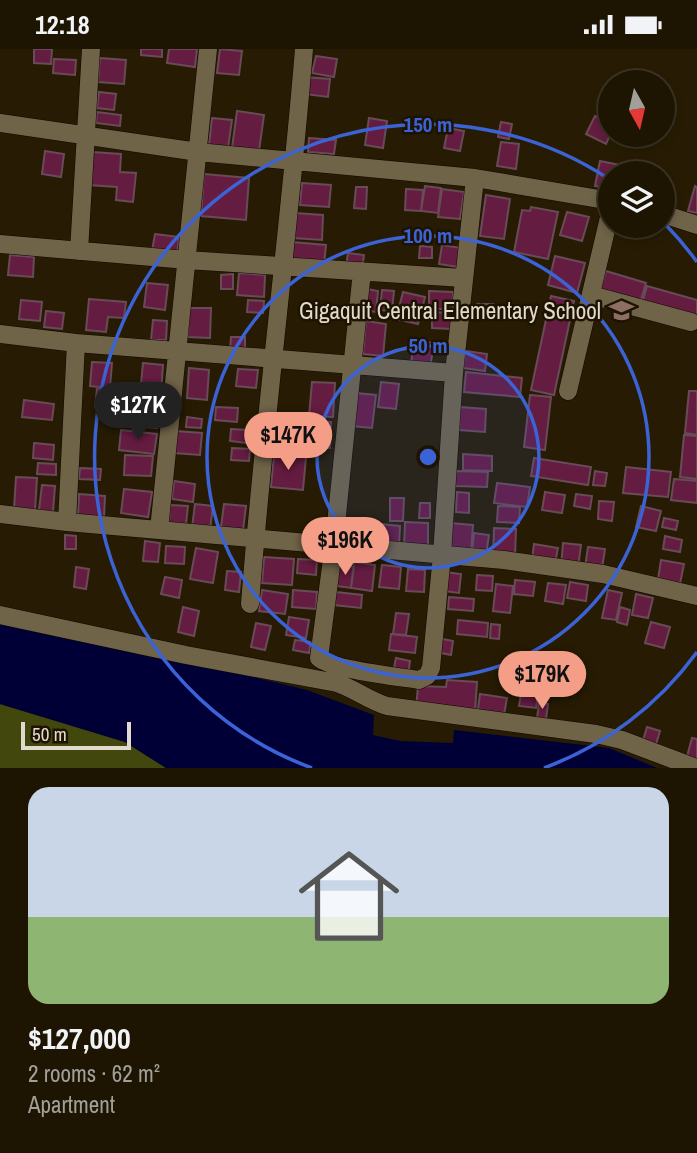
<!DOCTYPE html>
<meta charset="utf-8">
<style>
body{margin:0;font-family:"Archivo Narrow",sans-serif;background:#2a2211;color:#f1f3f6;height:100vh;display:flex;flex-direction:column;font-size:26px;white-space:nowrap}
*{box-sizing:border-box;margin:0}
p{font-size:23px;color:#a09f99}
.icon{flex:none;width:38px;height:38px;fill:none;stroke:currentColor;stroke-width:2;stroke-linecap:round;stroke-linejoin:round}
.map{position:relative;height:719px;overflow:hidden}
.side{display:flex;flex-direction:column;background:#1d1502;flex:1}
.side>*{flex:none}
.needle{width:46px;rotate:172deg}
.tools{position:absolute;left:598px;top:21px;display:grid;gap:14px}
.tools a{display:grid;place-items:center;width:77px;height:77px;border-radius:50%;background:#1d1502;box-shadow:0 4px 10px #0003,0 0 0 2px #3b3424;font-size:35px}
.scale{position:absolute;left:21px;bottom:18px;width:110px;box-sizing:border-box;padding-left:7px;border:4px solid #e2dbcd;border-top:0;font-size:19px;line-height:24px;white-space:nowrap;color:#e2dbcd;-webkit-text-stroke:5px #1d1300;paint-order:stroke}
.price{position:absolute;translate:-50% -60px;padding:0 16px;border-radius:24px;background:#f49e87;color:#111;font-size:23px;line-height:46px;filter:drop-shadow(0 2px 4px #0008)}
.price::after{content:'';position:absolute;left:50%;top:42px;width:21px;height:16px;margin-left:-10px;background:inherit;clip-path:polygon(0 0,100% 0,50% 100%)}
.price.selected{background:#222;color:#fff}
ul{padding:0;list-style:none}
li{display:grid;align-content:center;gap:14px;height:371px;padding:0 28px}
li span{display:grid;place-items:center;height:217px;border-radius:21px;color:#555}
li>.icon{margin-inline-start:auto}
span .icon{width:126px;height:126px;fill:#fffc;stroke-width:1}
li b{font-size:30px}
.status{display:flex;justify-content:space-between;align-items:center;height:49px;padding:0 35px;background:#1d1502;direction:ltr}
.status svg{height:19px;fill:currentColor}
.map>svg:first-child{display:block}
.green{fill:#41470d}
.water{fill:#000037}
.building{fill:#651c41;stroke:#684b57;stroke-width:2}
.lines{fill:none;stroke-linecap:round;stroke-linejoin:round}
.minor-casing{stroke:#0f0600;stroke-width:19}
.minor{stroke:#6f6348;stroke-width:18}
.ring{fill:none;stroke:#3b63d6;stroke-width:3.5}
.labels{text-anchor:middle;stroke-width:5;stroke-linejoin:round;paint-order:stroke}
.poi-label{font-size:23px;fill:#e2dbcd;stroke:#1d1300;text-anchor:end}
.centre{fill:#3b63d6;stroke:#1d1300;stroke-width:3.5}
.ring-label{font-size:21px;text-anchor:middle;font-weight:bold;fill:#3b63d6;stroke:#1d1300;stroke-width:5;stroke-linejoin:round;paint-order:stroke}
</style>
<div class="status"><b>12:18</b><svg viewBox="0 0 49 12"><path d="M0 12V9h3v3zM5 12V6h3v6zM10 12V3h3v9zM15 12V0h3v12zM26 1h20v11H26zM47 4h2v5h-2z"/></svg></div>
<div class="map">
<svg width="697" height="719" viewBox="0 0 697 719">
<rect width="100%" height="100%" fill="#271c03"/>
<path class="green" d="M0,655L125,693L166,719H0Z"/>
<path class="water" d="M0,575L179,610L307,641L374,666L373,686L400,692L453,694L454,681L609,699L657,719H166L125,693L0,655Z"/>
<path class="building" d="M34,0H52L51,15L34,14Z
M141,0H162V8L141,6Z
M169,0H197L195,18L167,14Z
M220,0L242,2L239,26L217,24Z
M316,7L337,10L334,28L312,24Z
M100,9L126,11L124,35L98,33Z
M54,10L76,11L75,26L53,24Z
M306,28L330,30L328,48L304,45Z
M99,43L116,45L114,61L97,59Z
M237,62L264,66L259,102L232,99Z
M97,63L121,66L120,77L96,74Z
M595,67L611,74V84L606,95L586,85Z
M212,69L232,71L228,99L209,96Z
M369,69L387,72L383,99L365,96Z
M501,73L512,75L509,90L498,88Z
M448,79L464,82L460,102L444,99Z
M309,89L336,91L334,105L308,103Z
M501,93L519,95L516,120L497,117Z
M45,102L64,105L61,128L42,125Z
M92,103L121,105L120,123L136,124L133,153L116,151L117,138L89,136Z
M600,112L620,116L618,124H611V140L595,137Z
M204,125L249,129L246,171L201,167Z
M302,134L331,136L329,158L300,156Z
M425,137L441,139L438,164L421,162Z
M695,137L697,138V164L688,162Z
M356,138H367L366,160L354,159Z
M406,140L423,141L421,162L405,161Z
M442,140L464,143L460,170L438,168Z
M486,146L510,150L504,190L480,187Z
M531,158L558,163L548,210L514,203L522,161L530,162Z
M567,163L589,168L582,192L560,186Z
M295,164L323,166L322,191L293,189Z
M155,185L179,188L177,205L152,202Z
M292,193L326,196L324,216L290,213Z
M442,196L461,199L458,218L439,215Z
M420,197L432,198V209H419Z
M348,204L364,206L362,220L346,218Z
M10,206L34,208L33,228L8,226Z
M555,207L585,214L577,244L548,236Z
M606,222L646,234L639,257L599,245Z
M239,224L265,226L264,248L237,246Z
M233,225V240H221V226Z
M147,234L168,236L165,261L144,258Z
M647,237L697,251V270L642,255Z
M362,239L378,242L376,263L360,261Z
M382,241L394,242L392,262L380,261Z
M429,242L453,243L452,260H429Z
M403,243L425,248L418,275L396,270Z
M551,247L574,252L554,346L531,341Z
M89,250L126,253L124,269L108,268L106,283L86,281Z
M21,251L42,253L40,272L19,270Z
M248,251L264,252L263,264L247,263Z
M477,255H493V270H477Z
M189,259H211L210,289L188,288Z
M46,262L64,264L62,280L44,278Z
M432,263L451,264V280L432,279Z
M153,271L167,272L166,291H151Z
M366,272L386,275L383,307L363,305Z
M231,288H245V301H230Z
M414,291L434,294L430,319L411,316Z
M466,302L487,305L485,322L463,319Z
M92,313L112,314L110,339L90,337Z
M143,314L163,316L160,358L139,356Z
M189,319L209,321L207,351L187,349Z
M238,320L258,321L256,339L236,337Z
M466,323L522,329L520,348L464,343Z
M312,333L335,334L333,368L309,367Z
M381,333L399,335L396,360L378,358Z
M97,339L117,341L115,359L95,358Z
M689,342H697V386L685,384Z
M356,344L376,346L372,379L352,377Z
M530,346L551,348L545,401L524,398Z
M24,351L54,355L52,371L22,368Z
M216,358L238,359L237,373L215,371Z
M460,358L486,360L485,383L459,381Z
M134,360L159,363L157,379L133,377Z
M187,368L202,370L201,379L186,378Z
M312,372L331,373L330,399L310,398Z
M231,380L248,381L246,394L230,392Z
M121,381L157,385L154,405L119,401Z
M176,382L202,384L200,406L174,404Z
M274,382L296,384L295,400L273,398Z
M684,386L697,387V430L680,428Z
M34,394L54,396L53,411L33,409Z
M232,399L250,400L249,412L231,411Z
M274,405L306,408L303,441L271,438Z
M463,405L492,407V422L463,421Z
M125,406L153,407L151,427L124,426Z
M534,409L591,418L588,436L531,427Z
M38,414L56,415V426L37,425Z
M626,418L671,423L668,448L623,444Z
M80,419L101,420L100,431L79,430Z
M455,422L488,423L487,438L455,437Z
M595,422L607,424L605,437L593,436Z
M16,428L37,429L35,461L14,460Z
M674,430L697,432V454L671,451Z
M174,432L195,435L193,453L172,450Z
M497,434L530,438L527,458L494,454Z
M42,436L55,437L53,463L39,461Z
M124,440L152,443L148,468L121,464Z
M457,443L469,444V464L456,463Z
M545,443L565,446L562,464L542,461Z
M79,445L105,447L104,469L78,467Z
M576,445L592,447L590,460L574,457Z
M390,449H404L403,472H390Z
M599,452L614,453L612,472L598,470Z
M420,454H430V469H419Z
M195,455L213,457L210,480L192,478Z
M224,455L246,457L243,481L221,478Z
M170,456L188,457L186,475L169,474Z
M498,457L520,458L519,474L497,473Z
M641,457L661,462L656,482L636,478Z
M664,469L678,472L676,481L662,478Z
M405,473L428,474V497H404Z
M370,474L400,477L399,498L368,496Z
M449,474L473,476L471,504L447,502Z
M494,479L516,480L515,508L493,507Z
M474,484L489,486L486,506L472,504Z
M65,486L76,487V500H65Z
M665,487L682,491L680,503L663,500Z
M145,492L160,494L158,513L143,512Z
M563,494L581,496L578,519L561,517Z
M534,495L558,499L555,514L532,511Z
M166,497L185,498L184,515L165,514Z
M588,498L605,500L602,520L585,518Z
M196,499L218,503L213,534L190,530Z
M264,508L294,510L292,536L262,534Z
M298,510L317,511L316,526L297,524Z
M661,511L684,515L679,540L657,537Z
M354,513L375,516L372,542L351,539Z
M339,516L354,518L351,539L336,537Z
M382,516L401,518L399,540L379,538Z
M76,518L89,520L86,540L74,538Z
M408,520L425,521L424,543L406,542Z
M227,522L241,523L239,543L225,541Z
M445,523L461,525L459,544L443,542Z
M477,526L493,527L492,542L476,541Z
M165,528L182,531L179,549L161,545Z
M515,531L535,533L533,547L514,545Z
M570,533L588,536L586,552L567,549Z
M548,534L566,536L563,555L545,552Z
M496,535L513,537L510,564L493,562Z
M262,541L288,545L285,565L259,562Z
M293,541L317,543L316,560L292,558Z
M608,541L622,544L616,571L602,569Z
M336,543L362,546L361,559L334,556Z
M636,545L653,549L648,569L632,566Z
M449,548L474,550L473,562L448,560Z
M183,558L199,562L194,587L178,583Z
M620,558L630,561L627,576L617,573Z
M396,564L409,565L406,586L393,585Z
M289,568L309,571L306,589L286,586Z
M458,571L488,574L487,588L457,585Z
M651,573L670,578L664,599L645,594Z
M256,574L271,577L265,601L251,598Z
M491,575L500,576L499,590L490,589Z
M391,585L417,588L415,604L389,601Z
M438,589L453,592L451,606L436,603Z
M295,591L311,593L309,604L293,601Z
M396,609L410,612L408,627L393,624Z
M447,631L477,633L475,663L416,660L418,637L446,638Z
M521,644L538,646L536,659L519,657Z
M480,645L507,649L503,671L477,667Z
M539,654L548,655L546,670L537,669Z
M647,678L660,682L655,699L642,695Z
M692,689L697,690V714L686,711Z"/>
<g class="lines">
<defs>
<path id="minor" d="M0,74L198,103L475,129L611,152
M663,165L697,176
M0,195L187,211L463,229
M79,202L91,0
M362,222L334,495L319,609C330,620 400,628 419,631L427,627L431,619L442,506L454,324L475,129
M591,246L691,273
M0,285L76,294L454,324
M568,342L611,160
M0,465L67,473L504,511L603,525L697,547
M67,473L76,294
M159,481L208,0
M250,555C264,370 289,185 304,0
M0,566L186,606L337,634C355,640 368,651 387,657L596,685L622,691L696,719"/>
</defs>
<use href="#minor" class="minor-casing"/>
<use href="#minor" class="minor"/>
</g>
<circle cx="428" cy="408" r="111" fill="#3b63d6" fill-opacity=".12"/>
<g class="ring">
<circle cx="428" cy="408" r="111"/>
<circle cx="428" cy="408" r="221"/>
<path d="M697 603A332 332 0 0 1 544 719M312 719A332 332 0 1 1 609 130M665 175A332 332 0 0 1 697 213"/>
</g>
<defs>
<symbol id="school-bare" viewBox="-9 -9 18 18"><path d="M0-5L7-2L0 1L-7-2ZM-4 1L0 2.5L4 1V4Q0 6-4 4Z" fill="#8d6e63" stroke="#1d1300" stroke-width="2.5" paint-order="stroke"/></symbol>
</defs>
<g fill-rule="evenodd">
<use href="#school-bare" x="604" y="244" width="35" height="35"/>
</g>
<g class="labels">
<g class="poi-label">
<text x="601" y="270">Gigaquit Central Elementary School</text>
</g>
</g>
<circle cx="428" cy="408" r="10" class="centre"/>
<g class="ring-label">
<text x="428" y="83">150 m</text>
<text x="428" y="194">100 m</text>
<text x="428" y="304">50 m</text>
</g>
</svg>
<div class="tools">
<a><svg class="needle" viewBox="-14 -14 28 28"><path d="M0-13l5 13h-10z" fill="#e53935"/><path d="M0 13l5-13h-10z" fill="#a09f99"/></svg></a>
<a><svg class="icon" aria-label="layers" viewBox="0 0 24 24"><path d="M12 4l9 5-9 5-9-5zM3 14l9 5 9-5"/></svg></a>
</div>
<div class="scale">50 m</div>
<b class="price selected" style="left:138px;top:393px">$127K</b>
<b class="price" style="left:288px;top:423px">$147K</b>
<b class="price" style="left:345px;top:528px">$196K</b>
<b class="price" style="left:542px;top:662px">$179K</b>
</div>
<section class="side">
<ul>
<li><span style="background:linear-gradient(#c9d6e8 60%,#8fb573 0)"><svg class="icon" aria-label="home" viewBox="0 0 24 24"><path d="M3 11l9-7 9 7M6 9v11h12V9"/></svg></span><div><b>$127,000</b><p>2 rooms · 62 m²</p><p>Apartment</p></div></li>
</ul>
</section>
